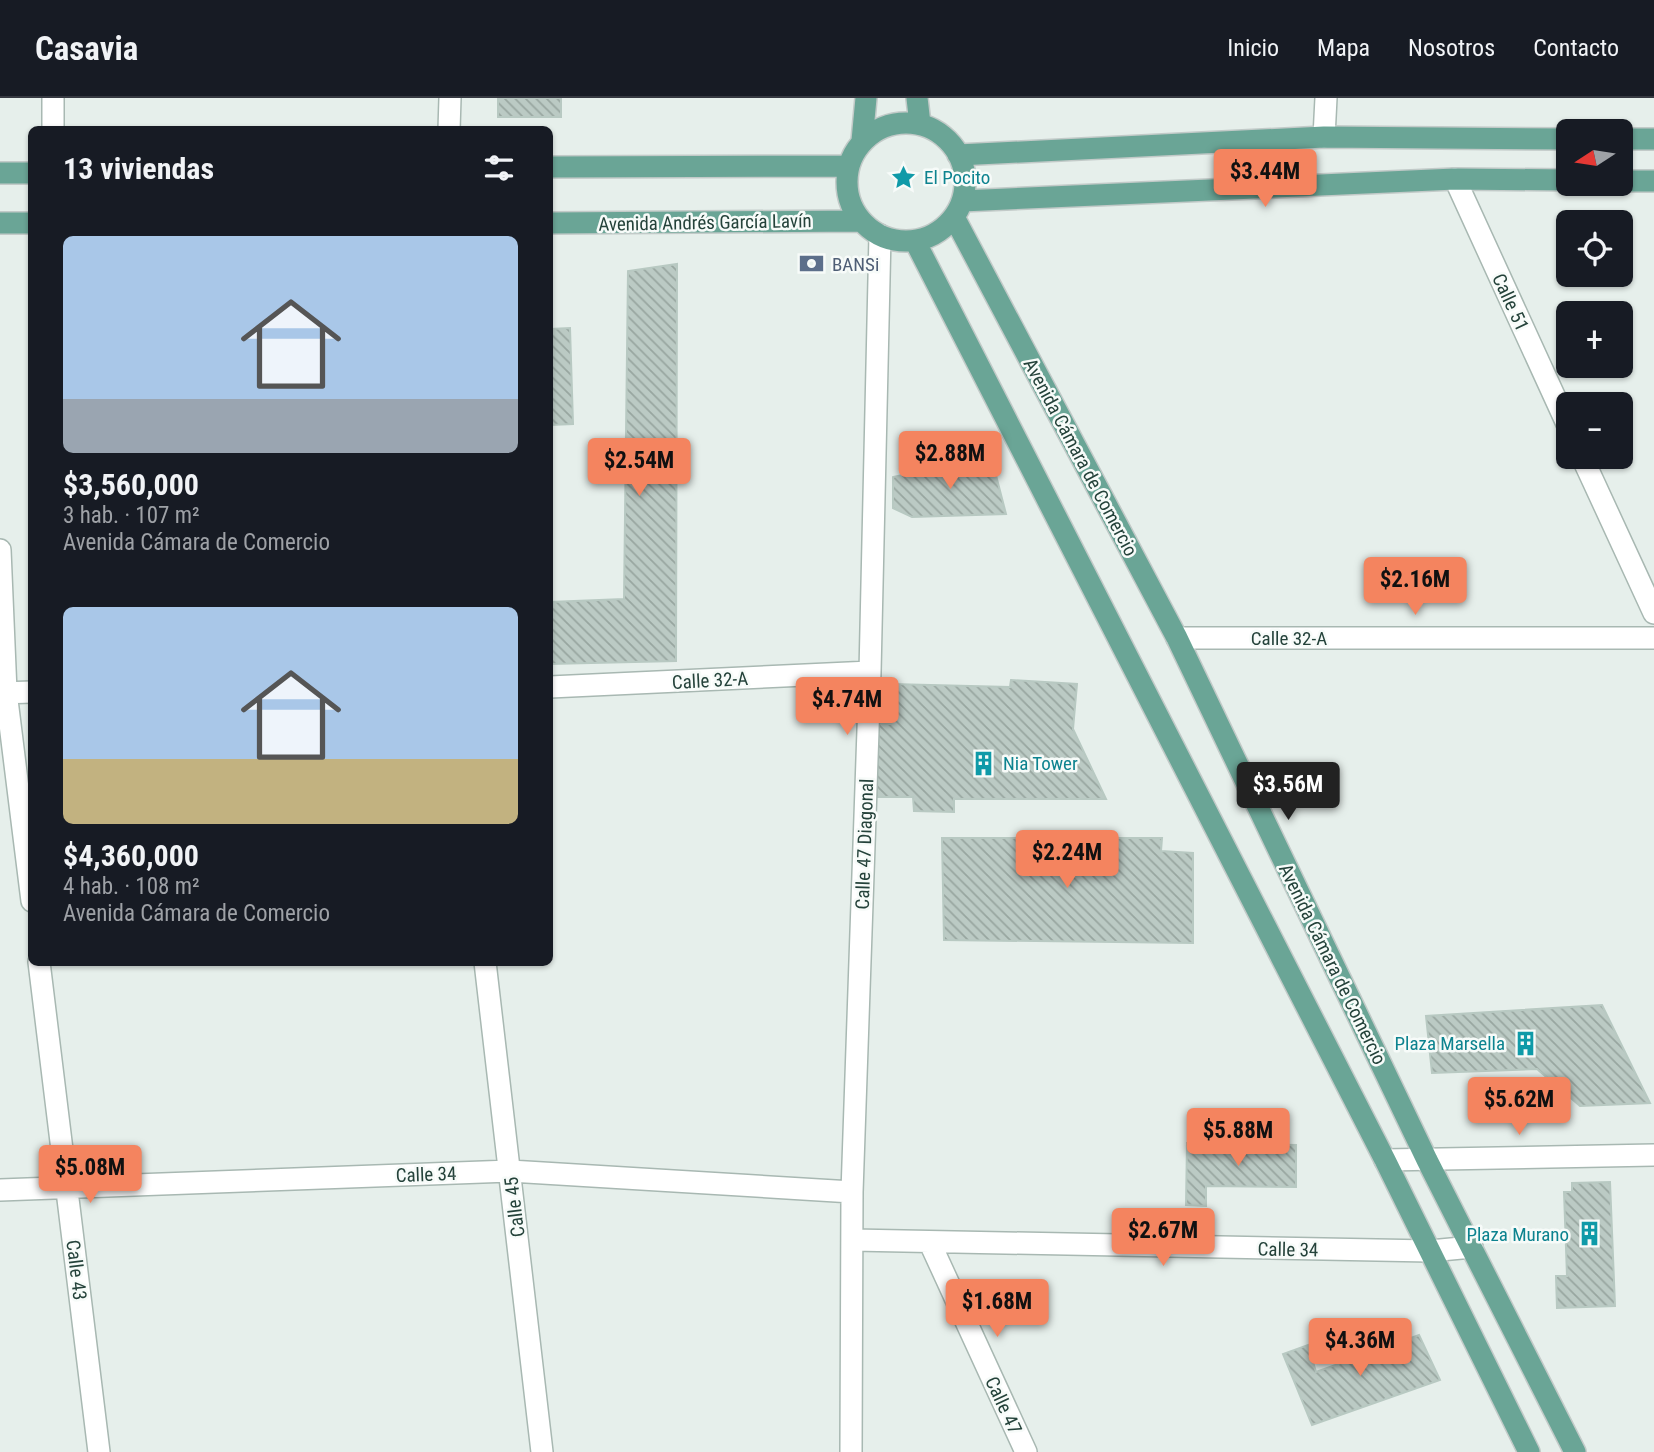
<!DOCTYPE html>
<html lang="es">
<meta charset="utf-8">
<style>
body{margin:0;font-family:"Roboto Condensed",sans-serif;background:#242831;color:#f1f3f6;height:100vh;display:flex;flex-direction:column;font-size:26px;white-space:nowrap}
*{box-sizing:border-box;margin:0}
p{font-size:23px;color:#9ea1a6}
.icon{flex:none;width:38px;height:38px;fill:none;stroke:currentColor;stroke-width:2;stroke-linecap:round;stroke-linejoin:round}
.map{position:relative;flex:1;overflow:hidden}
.side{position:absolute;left:28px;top:28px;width:525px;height:840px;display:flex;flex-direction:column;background:#171b24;border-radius:10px;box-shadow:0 2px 5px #0004}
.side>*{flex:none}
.needle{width:46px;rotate:258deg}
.tools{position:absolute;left:1556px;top:21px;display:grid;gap:14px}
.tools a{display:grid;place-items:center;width:77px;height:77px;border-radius:10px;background:#171b24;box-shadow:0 2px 5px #0004;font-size:35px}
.price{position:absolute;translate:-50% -60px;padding:0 16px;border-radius:7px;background:#f4845f;color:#111;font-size:23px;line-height:46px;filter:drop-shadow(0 2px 4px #0008)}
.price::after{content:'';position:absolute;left:50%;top:42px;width:21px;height:16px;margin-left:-10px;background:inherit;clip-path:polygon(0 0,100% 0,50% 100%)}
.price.on{background:#222;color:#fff}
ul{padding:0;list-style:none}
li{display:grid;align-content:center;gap:14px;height:371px;padding:0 35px}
li span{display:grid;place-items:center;height:217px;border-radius:10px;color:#555}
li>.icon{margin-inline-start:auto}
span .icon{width:126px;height:126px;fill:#fffc;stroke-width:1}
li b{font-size:30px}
h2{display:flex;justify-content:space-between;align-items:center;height:84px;padding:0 35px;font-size:30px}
header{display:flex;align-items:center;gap:42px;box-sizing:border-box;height:98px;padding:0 35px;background:#171b24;border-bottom:2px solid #363941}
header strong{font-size:33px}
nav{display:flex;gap:38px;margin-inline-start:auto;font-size:24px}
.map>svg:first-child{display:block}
.building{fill:url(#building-back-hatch);stroke:#b8c9c2;stroke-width:2}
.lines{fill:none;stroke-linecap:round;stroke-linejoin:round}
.minor-casing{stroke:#a8b8b2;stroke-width:24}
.major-casing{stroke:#c2cac8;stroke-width:24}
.minor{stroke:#fff;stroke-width:21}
.major{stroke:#6aa596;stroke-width:21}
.labels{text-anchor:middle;stroke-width:5;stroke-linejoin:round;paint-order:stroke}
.culture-label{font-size:19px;fill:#0d838f;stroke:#f7fbf9;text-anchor:start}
.street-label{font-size:19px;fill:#24423a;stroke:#f7fbf9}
.service-label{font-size:19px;fill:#4e5e75;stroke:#f7fbf9;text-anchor:start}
</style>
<header>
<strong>Casavia</strong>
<nav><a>Inicio</a><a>Mapa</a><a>Nosotros</a><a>Contacto</a></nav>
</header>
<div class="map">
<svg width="1654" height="1354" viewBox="0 0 1654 1354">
<defs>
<pattern id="building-back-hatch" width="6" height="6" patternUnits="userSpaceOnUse" patternTransform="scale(1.75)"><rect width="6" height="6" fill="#bbcac4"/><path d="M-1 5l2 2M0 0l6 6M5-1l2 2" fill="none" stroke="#98a6a0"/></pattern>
</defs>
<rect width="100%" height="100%" fill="#e6efeb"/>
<path class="building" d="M498,0H561V19H498Z
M677,166L676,563L550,566V504L624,501L628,173Z
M570,230L573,326L550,327V231Z
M991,358L1006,416L912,419L893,410V379Z
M1011,582L1077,586L1073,631L1106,701H954V714L914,713L913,699H876L877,626H891L892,586L1010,589Z
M942,740H1162L1161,753L1193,755V845L944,842Z
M1602,907L1650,1005L1580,1008L1537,971L1432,975L1426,918Z
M1187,1045L1296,1047V1089L1206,1088V1108L1186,1107Z
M1610,1084L1615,1208L1557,1210L1556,1178H1567L1564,1094H1572V1085Z
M1419,1237L1440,1282L1312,1327L1283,1256L1308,1247L1316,1274Z"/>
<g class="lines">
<defs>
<path id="minor" d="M53,0V32
M449,32L450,0
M1324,39L1326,0
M1455,81L1568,328
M1582,359L1654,515
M0,452L6,594L32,803
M1177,540H1654
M550,589L870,574
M0,595L32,594
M39,864L99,1354
M485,864L542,1354
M1385,1062L1654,1057
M0,1092L510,1073L852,1094
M853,1142L1430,1153L1472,1149
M930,1145L1026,1354
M851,1354L852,1094L870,574L880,137"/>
<path id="major" d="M917,0L920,26
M847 84a59 59 0 1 1 118 0a59 59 0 1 1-118 0Z
M1620,41H1654
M862,43L866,0
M958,57L1324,39L1568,41
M550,69L848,68
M0,75H32
M1620,83H1654
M962,103L1455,81L1568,82
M954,119L1177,540L1427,1062L1575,1354
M0,125H32
M550,125L861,123
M915,143L1385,1062L1529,1354"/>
</defs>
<use href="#minor" class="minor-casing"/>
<use href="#major" class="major-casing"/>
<use href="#minor" class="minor"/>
<use href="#major" class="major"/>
</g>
<defs>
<symbol id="sight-bare" viewBox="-9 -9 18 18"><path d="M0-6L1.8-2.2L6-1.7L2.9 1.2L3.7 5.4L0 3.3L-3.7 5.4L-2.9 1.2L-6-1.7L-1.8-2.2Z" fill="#0f9aa8" stroke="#f7fbf9" stroke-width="2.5" paint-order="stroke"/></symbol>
<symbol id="bank-bare" viewBox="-9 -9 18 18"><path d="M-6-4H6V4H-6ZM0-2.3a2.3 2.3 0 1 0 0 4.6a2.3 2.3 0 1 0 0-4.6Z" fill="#5c6f8a" stroke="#f7fbf9" stroke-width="2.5" paint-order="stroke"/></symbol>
<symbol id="building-bare" viewBox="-9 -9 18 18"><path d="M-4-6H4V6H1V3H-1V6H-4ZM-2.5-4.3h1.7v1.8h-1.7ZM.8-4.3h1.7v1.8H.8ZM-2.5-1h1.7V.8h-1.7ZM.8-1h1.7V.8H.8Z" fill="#0f9aa8" stroke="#f7fbf9" stroke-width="2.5" paint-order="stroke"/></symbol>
</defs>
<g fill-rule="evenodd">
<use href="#sight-bare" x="886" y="62" width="35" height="35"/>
<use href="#bank-bare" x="794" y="148" width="35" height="35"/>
<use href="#building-bare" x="966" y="648" width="35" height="35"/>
<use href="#building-bare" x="1508" y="928" width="35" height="35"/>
<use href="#building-bare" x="1572" y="1118" width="35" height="35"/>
</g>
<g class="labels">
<g class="culture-label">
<text x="924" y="86">El Pocito</text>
<text x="1003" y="672">Nia Tower</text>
<text x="1505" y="952" text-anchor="end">Plaza Marsella</text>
<text x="1569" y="1143" text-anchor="end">Plaza Murano</text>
</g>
<g class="street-label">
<text transform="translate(705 124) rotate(-1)" y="7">Avenida Andrés García Lavín</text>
<text transform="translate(1511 204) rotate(65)" y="7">Calle 51</text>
<text transform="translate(1081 359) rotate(62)" y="7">Avenida Cámara de Comercio</text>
<text x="1289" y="547">Calle 32-A</text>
<text transform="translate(710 582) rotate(-3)" y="7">Calle 32-A</text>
<text transform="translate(864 746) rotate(-88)" y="7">Calle 47 Diagonal</text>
<text transform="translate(1333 866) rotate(64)" y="7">Avenida Cámara de Comercio</text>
<text transform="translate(426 1076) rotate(-2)" y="7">Calle 34</text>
<text transform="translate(514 1109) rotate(-97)" y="7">Calle 45</text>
<text transform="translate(1288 1151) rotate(1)" y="7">Calle 34</text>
<text transform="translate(77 1172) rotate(83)" y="7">Calle 43</text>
<text transform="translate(1004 1307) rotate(65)" y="7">Calle 47</text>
</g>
<g class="service-label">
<text x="832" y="173">BANSi</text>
</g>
</g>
</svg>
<div class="tools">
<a><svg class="needle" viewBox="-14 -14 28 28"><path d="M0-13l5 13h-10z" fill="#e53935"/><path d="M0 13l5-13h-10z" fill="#9ea1a6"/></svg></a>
<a><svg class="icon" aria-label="locate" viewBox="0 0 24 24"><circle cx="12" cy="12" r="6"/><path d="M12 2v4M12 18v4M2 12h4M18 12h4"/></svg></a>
<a>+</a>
<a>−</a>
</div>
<b class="price" style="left:1265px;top:111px">$3.44M</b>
<b class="price" style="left:950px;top:393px">$2.88M</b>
<b class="price" style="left:639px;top:400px">$2.54M</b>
<b class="price" style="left:1415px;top:519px">$2.16M</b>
<b class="price" style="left:847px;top:639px">$4.74M</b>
<b class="price on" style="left:1288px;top:724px">$3.56M</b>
<b class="price" style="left:1067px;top:792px">$2.24M</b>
<b class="price" style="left:1519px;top:1039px">$5.62M</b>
<b class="price" style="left:1238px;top:1070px">$5.88M</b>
<b class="price" style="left:90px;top:1107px">$5.08M</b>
<b class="price" style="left:1163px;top:1170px">$2.67M</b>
<b class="price" style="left:997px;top:1241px">$1.68M</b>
<b class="price" style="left:1360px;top:1280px">$4.36M</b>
<section class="side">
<h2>13 viviendas<svg class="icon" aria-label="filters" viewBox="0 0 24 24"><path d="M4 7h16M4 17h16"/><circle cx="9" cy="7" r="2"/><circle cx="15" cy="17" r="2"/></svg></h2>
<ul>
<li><span style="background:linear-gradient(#a9c7e8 75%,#9aa5b1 0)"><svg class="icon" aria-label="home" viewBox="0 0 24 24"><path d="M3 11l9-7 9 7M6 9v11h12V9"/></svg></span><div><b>$3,560,000</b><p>3 hab. · 107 m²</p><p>Avenida Cámara de Comercio</p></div></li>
<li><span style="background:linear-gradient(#a9c7e8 70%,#c2b280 0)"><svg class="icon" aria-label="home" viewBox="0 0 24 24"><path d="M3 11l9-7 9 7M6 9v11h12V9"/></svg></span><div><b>$4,360,000</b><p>4 hab. · 108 m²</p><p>Avenida Cámara de Comercio</p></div></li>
</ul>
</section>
</div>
